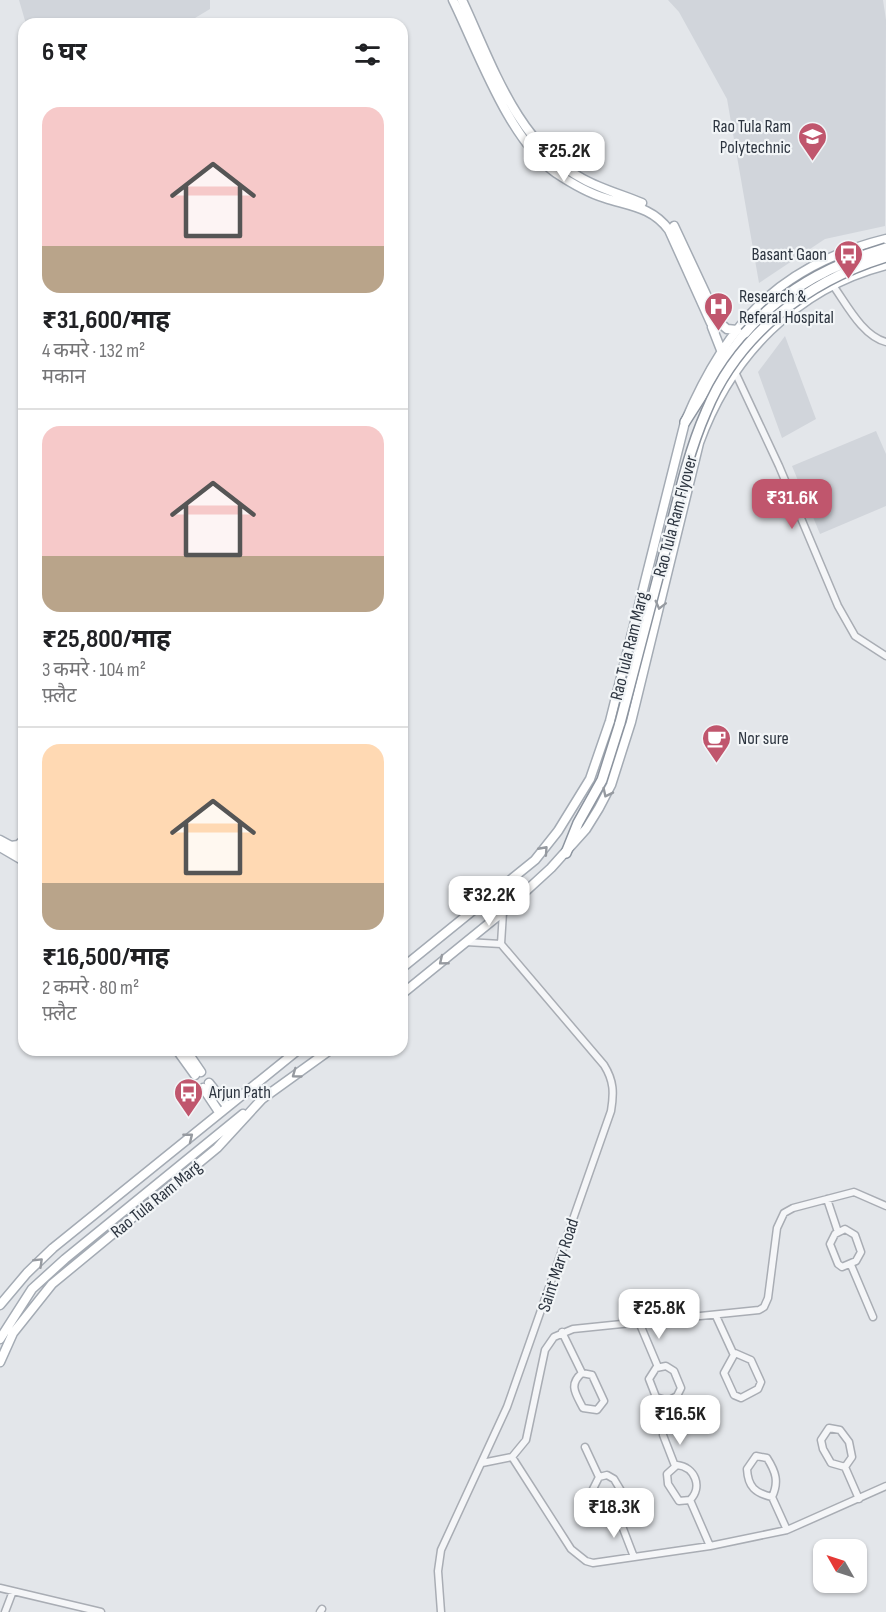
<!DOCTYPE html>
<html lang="hi">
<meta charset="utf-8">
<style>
body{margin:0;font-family:"Sofia Sans Condensed","Noto Sans Devanagari",sans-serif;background:#f6f6f6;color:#202124;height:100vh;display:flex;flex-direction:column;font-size:22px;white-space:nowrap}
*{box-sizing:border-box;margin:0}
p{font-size:20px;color:#757577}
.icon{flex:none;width:33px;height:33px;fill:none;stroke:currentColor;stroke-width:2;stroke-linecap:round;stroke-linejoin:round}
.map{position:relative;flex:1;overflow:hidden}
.sheet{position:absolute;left:18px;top:18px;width:390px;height:1038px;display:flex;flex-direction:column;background:#fff;border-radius:18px;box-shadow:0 2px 4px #0004}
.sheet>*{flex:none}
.needle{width:39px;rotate:309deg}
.fabs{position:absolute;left:813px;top:1539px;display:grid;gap:12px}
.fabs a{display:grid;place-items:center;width:54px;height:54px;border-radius:12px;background:#fff;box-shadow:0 2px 4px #0004;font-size:30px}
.price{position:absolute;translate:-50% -51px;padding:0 14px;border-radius:12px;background:#fff;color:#222;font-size:20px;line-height:39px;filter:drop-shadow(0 2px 3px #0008)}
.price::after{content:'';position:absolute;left:50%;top:36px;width:18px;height:14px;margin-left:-9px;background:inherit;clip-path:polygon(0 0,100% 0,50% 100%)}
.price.active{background:#c0566d;color:#fff}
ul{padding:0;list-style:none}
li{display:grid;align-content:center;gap:12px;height:318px;padding:0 24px}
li+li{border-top:2px solid #e0e0e0}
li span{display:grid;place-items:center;height:186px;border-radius:18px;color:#555}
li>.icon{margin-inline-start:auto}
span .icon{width:108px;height:108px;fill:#fffc;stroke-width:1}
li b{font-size:26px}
h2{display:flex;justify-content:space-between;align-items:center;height:72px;padding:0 24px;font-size:26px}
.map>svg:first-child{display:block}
.built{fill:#d1d5db}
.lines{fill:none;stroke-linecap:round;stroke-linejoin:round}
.minor-casing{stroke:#a9adb4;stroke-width:9}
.major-casing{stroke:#a4abb4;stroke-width:11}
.highway-casing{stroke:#8c949f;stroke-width:12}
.minor{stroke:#f5f6f8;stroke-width:6}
.major{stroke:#fff;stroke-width:8}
.highway{stroke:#fff;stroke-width:9}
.highway-bridge-casing{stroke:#8c949f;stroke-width:12;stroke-linecap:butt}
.highway-bridge{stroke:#fff;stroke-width:9}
.oneway{stroke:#969aa0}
.labels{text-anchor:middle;stroke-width:4.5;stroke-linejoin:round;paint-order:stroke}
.poi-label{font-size:18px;fill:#2d3540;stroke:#f2f5f7;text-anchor:start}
.street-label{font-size:18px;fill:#2d3540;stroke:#f2f5f7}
</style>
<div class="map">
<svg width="886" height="1612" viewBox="0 0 886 1612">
<rect width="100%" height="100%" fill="#e3e6ea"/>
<path class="built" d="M19,0H210V9L185,24H26Z
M668,0H883L886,20L885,226L825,239L759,283L727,99L679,12Z
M785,336L816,419L782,438L758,372Z
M876,431L886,454V506L820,534L792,466Z"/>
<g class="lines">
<defs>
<path id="minor" d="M832,284C846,303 862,336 886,342
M735,372L779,466L838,606L855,636L886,656
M466,942L501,944
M827,1199L838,1232
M845,1229L855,1235L861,1252L856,1261L842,1267L838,1264L830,1244L835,1234Z
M851,1265L873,1317
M716,1316L733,1353
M639,1322L658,1367
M562,1332L582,1373
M735,1353L751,1360L761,1382L758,1389L741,1398L734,1395L724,1373Z
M666,1366L674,1371L681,1388L677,1396L668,1401L656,1397L649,1379L656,1368Z
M582,1373L592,1375L604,1401L597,1410L583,1408C576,1394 568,1385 582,1373Z
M829,1428L840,1430L849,1442L852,1457L845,1467L831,1463L823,1449L821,1440Z
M663,1435L675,1466
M585,1447L599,1477
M756,1456L767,1458C776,1472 779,1482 772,1497C755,1493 748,1487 747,1469Z
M512,1457L571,1549L586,1561L593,1563L710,1546L787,1530L886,1486
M482,1463L512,1457L526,1440L545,1350L554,1337L573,1329L759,1310L764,1307L768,1298L777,1228L784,1213L793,1208L854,1192L886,1206
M677,1465C695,1467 703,1487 690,1500L679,1501L668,1484L667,1474Z
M845,1467L859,1499
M607,1475L614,1479L626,1499L623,1510C611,1516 600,1510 594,1499L593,1489L599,1477Z
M772,1497L787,1530
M690,1500L710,1546
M617,1513L634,1557
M0,1588L101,1612
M5,1612L13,1591
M320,1612L322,1609
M441,1612L438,1571L441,1550L507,1407L611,1111C614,1093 614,1081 604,1065L501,944L503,912"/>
<path id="major" d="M453,0C478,51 509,140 556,173C571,183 588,193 605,198C630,206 652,207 669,230L711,323
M462,0C492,64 517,144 583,179C601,189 623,195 642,203
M674,226L718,320
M720,323L727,329L737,330
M712,327L721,350
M0,840L24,853
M11,846L18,845L24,840
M0,847L24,861
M402,968L535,860L558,831L590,779L610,721L685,422C727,323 779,265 886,239
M402,994L503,912L551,868L586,829L599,808L611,785L631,722L699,443C730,357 796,288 886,265
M177,1050L195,1075
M186,1050L201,1072
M209,1083L227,1106
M203,1088L219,1112
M0,1305L27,1273L53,1248L298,1050
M0,1339L32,1289L65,1259L243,1114
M0,1362L13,1333L52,1284L217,1148L262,1099L330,1050"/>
<path id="highway" d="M685,422L722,364L745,333
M566,853L578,823L602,780L620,723"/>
</defs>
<use href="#minor" class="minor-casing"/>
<use href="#major" class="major-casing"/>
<use href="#highway" class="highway-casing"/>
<use href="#minor" class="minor"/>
<use href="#major" class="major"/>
<use href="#highway" class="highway"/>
<defs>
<path id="highway-bridge" d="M745,333C783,289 832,264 886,248
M620,723C636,663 651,603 667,543C678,499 688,453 706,412C738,334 808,281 886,257"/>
</defs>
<use href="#highway-bridge" class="highway-bridge-casing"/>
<use href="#highway-bridge" class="highway-bridge"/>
</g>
<defs><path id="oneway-chevron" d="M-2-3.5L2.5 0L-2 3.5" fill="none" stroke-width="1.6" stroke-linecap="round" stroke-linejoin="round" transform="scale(1.5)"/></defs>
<g class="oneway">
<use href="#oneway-chevron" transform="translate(660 605) rotate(104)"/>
<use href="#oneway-chevron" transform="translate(607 793) rotate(116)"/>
<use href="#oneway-chevron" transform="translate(544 850) rotate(-48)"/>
<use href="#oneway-chevron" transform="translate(443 961) rotate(141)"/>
<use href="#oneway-chevron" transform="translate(296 1074) rotate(144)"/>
<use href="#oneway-chevron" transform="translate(189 1137) rotate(-39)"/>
<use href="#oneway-chevron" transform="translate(39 1262) rotate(-44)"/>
</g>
<defs>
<symbol id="university-pin" viewBox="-11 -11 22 30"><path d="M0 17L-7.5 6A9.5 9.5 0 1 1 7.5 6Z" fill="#c0566d" stroke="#f2f5f7"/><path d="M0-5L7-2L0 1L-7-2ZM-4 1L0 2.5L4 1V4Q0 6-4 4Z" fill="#fff"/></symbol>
<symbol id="bus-pin" viewBox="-11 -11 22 30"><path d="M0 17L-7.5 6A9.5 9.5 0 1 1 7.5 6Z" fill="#c0566d" stroke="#f2f5f7"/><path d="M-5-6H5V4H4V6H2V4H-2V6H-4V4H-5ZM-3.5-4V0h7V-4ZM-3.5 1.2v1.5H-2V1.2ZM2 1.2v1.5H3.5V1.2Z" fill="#fff"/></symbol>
<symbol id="hospital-pin" viewBox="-11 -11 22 30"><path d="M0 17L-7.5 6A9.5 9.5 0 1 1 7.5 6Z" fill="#c0566d" stroke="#f2f5f7"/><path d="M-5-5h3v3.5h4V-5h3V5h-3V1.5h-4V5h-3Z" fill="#fff"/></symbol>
<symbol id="cafe-pin" viewBox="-11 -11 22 30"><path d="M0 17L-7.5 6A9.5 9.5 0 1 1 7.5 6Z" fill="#c0566d" stroke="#f2f5f7"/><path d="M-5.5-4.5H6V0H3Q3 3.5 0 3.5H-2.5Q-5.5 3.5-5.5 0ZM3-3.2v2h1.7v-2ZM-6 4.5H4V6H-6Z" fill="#fff"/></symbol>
</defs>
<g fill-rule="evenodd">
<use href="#university-pin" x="796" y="120" width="33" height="45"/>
<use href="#bus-pin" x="832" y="238" width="33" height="45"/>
<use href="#hospital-pin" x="702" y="290" width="33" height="45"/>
<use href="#cafe-pin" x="700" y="722" width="33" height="45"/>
<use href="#bus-pin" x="172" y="1076" width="33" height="45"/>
</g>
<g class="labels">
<g class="poi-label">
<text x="791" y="132" text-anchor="end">Rao Tula Ram<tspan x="791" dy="21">Polytechnic</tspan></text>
<text x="827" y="260" text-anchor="end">Basant Gaon</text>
<text x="739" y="302">Research &amp;<tspan x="739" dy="21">Referal Hospital</tspan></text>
<text x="738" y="744">Nor sure</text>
<text x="209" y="1098">Arjun Path</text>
</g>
<g class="street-label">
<text transform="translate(675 516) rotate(-75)" y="6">Rao Tula Ram Flyover</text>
<text transform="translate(629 646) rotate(-76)" y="6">Rao Tula Ram Marg</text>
<text transform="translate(156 1199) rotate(-39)" y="6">Rao Tula Ram Marg</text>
<text transform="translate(558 1265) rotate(-72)" y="6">Saint Mary Road</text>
</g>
</g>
</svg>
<div class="fabs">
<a><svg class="needle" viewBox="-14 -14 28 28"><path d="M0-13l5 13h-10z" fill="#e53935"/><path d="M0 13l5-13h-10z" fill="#757577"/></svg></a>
</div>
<b class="price" style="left:564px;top:183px">₹25.2K</b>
<b class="price active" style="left:792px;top:530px">₹31.6K</b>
<b class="price" style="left:489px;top:927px">₹32.2K</b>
<b class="price" style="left:659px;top:1340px">₹25.8K</b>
<b class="price" style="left:680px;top:1446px">₹16.5K</b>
<b class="price" style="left:614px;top:1539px">₹18.3K</b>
<section class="sheet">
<h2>6 घर<svg class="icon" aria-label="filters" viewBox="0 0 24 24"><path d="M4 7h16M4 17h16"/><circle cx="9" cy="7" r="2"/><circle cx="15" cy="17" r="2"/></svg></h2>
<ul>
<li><span style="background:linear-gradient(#f6c9c9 75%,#b9a48a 0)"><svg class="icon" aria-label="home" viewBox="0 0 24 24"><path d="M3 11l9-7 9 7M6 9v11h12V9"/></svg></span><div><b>₹31,600/माह</b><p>4 कमरे · 132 m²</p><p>मकान</p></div></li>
<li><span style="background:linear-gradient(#f6c9c9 70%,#b9a48a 0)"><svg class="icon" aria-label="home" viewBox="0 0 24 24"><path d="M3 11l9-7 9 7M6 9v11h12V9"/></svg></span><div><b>₹25,800/माह</b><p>3 कमरे · 104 m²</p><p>फ़्लैट</p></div></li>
<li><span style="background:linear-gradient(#ffd9b3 75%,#b9a48a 0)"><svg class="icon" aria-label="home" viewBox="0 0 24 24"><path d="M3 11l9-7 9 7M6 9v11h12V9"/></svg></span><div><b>₹16,500/माह</b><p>2 कमरे · 80 m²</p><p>फ़्लैट</p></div></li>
</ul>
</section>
</div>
